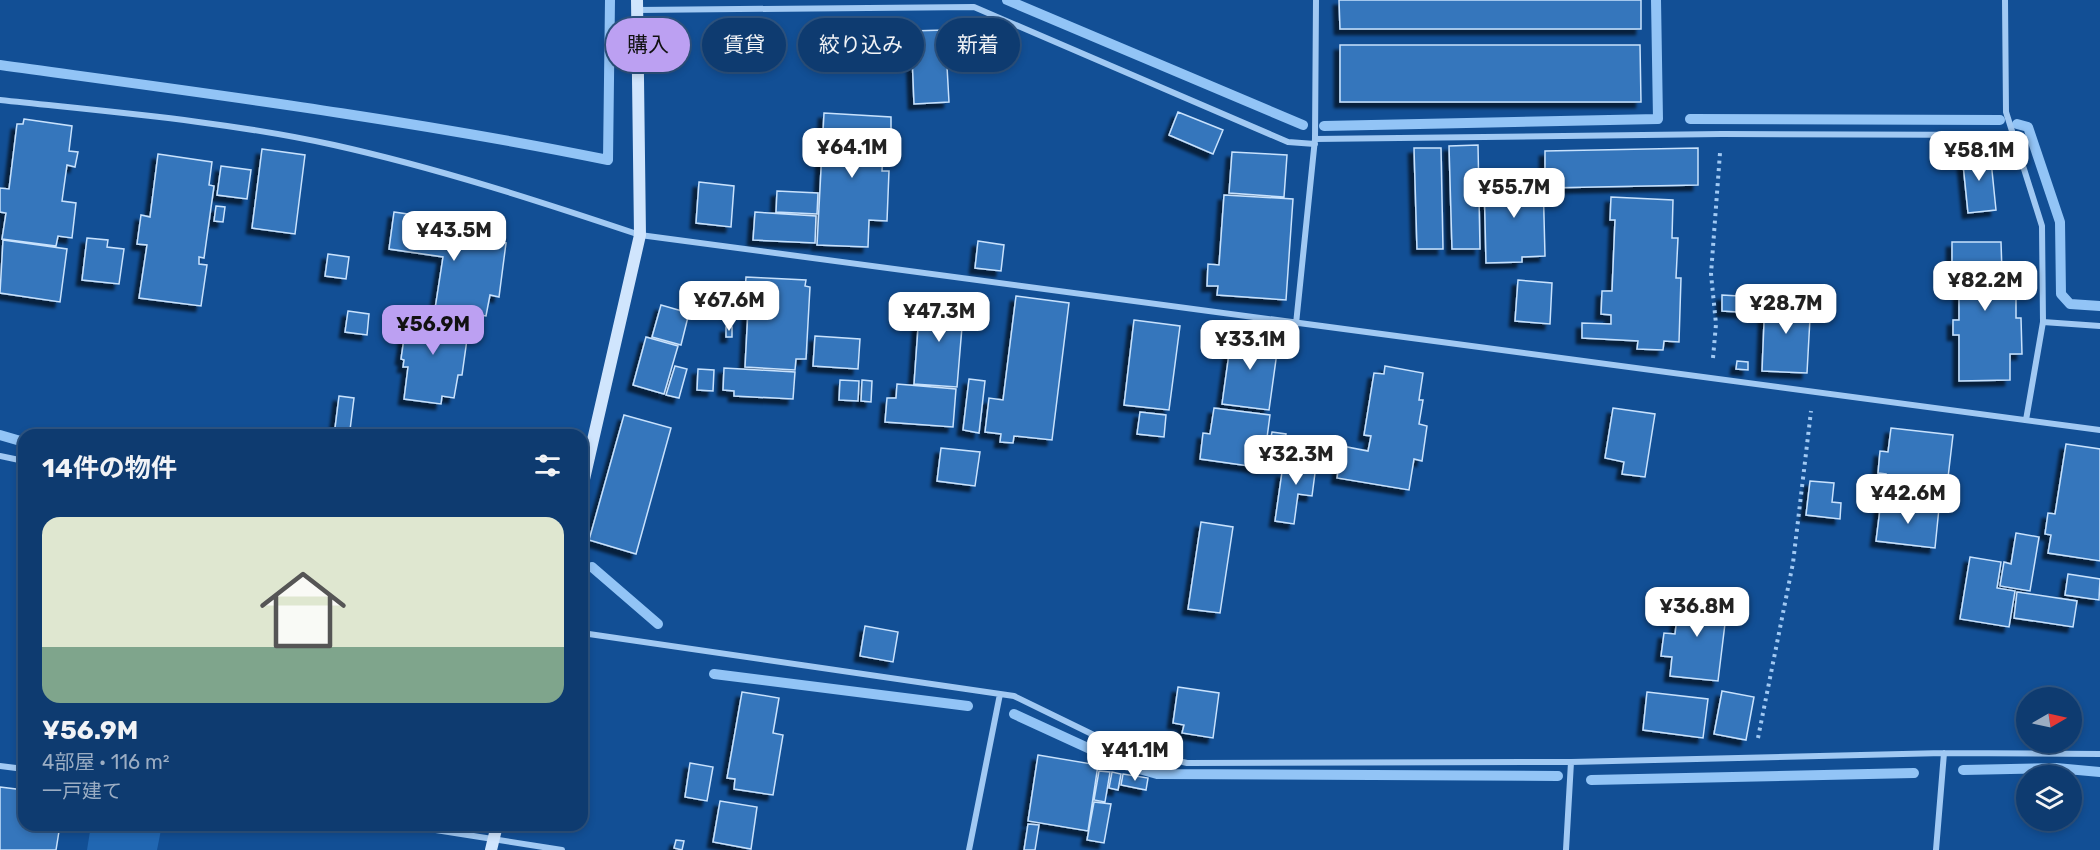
<!DOCTYPE html>
<html lang="ja">
<meta charset="utf-8">
<style>
body{margin:0;font-family:Rubik,"Noto Sans JP",sans-serif;background:#174275;color:#f1f3f6;height:100vh;display:flex;flex-direction:column;font-size:22px;white-space:nowrap}
*{box-sizing:border-box;margin:0}
p{font-size:20px;color:#9badc3}
.icon{flex:none;width:33px;height:33px;fill:none;stroke:currentColor;stroke-width:2;stroke-linecap:round;stroke-linejoin:round}
.map{position:relative;flex:1;overflow:hidden}
.drawer{position:absolute;left:18px;top:429px;width:570px;height:402px;display:flex;flex-direction:column;background:#0e3b70;border-radius:18px;box-shadow:0 3px 9px #0003,0 0 0 2px #2e5583}
.drawer>*{flex:none}
.banner{position:absolute;left:606px;top:18px;width:570px;height:54px;display:flex;gap:12px}
.needle{width:39px;rotate:81deg}
.tools{position:absolute;left:2016px;top:687px;display:grid;gap:12px}
.tools a{display:grid;place-items:center;width:66px;height:66px;border-radius:50%;background:#0e3b70;box-shadow:0 3px 9px #0003,0 0 0 2px #2e5583;font-size:30px}
.price{position:absolute;translate:-50% -51px;padding:0 14px;border-radius:12px;background:#fff;color:#222;font-size:20px;line-height:39px;filter:drop-shadow(0 2px 3px #0008)}
.price::after{content:'';position:absolute;left:50%;top:36px;width:18px;height:14px;margin-left:-9px;background:inherit;clip-path:polygon(0 0,100% 0,50% 100%)}
.price.on{background:#bca0f2;color:#111}
ul{padding:0;list-style:none}
li{display:grid;align-content:center;gap:12px;height:318px;padding:0 24px}
li+li{border-top:2px solid #2e5583}
li span{display:grid;place-items:center;height:186px;border-radius:18px;color:#555}
li>.icon{margin-inline-start:auto}
span .icon{width:108px;height:108px;fill:#fffc;stroke-width:1}
li b{font-size:26px}
h2{display:flex;justify-content:space-between;align-items:center;height:72px;padding:0 24px;font-size:26px}
.tag{padding:0 21px;border-radius:27px;background:#0e3b70;box-shadow:0 3px 9px #0003,0 0 0 2px #2e5583;font-size:21px;line-height:54px}
.tag.on{background:#bca0f2;color:#111}
.map>svg:first-child{display:block}
.green{fill:#2167b2}
.lines{fill:none;stroke-linecap:round;stroke-linejoin:round}
.stream{stroke:#92c4f6;stroke-width:10}
.building{fill:#3676bc;stroke:#c8e2fd;stroke-width:1.5;filter:url(#shadow)}
.path{stroke:#a1c9f3;stroke-width:4;stroke-dasharray:3 4.5;stroke-linecap:butt}
.street{stroke:#a1c9f3;stroke-width:6}
.secondary{stroke:#d0e5fd;stroke-width:12}
</style>
<div class="map">
<svg width="2100" height="850" viewBox="0 0 2100 850">
<defs>
<filter id="shadow"><feDropShadow dx="-5.5" dy="5.5" stdDeviation="1.5" flood-color="#0009"/></filter>
</defs>
<rect width="100%" height="100%" fill="#124f95"/>
<path class="green" d="M91,825H162L157,850H87Z"/>
<g class="lines">
<path class="stream" d="M1007,0L1303,125
M0,65C203,93 407,119 608,160L610,0
M1690,119L2000,120
M2017,124L2028,127L2060,222L2061,294L2070,304L2100,306
M1324,126L1658,119L1656,0
M0,435L24,442
M592,567L658,624
M714,674L968,706
M1014,714L1125,765L1157,774L1558,776
M1963,770L2056,768L2100,772
M1591,780L1914,773"/>
</g>
<path class="building" d="M1339,0H1641V29H1340Z
M945,30L949,102L914,104L911,31Z
M1340,45H1640L1641,102H1340Z
M1178,112L1223,130L1213,154L1169,135Z
M824,113L891,117V133H884L882,171H889L887,221L869,220L868,247L817,245Z
M24,119L72,126L69,151L78,152L75,167L67,165L62,201L76,203L72,238L58,236L56,246L2,239L6,213L0,212V188L9,189L17,124H23Z
M1478,145L1480,249H1452L1449,146Z
M1414,148H1441L1443,249H1417Z
M1698,148V185L1545,188V151Z
M262,149L305,155L295,234L252,228Z
M1990,151L1996,210L1968,213L1962,154Z
M1232,152L1287,155L1284,197L1229,193Z
M158,154L212,162L209,185L214,186L204,258L199,257V264L207,265L201,306L139,298L147,245L137,244L141,215L150,217Z
M221,166L251,170L247,199L217,195Z
M1520,178H1543L1545,256L1522,257V262L1486,263L1484,179Z
M699,182L734,186L731,227L696,223Z
M777,191L818,193L817,214L776,212Z
M1224,195L1293,199L1286,300L1217,295L1218,286H1207L1208,264L1219,265Z
M1611,197L1673,200L1672,238H1678L1676,278H1681L1679,342L1664,341L1663,350L1637,349L1638,341L1582,338V323L1611,324V315L1601,314L1602,291H1612L1615,220H1610Z
M216,206L225,207L223,222L214,221Z
M394,212L449,220L447,234L506,243L499,297L490,295L486,316L435,309L443,257L389,249Z
M755,212L816,216L815,243L753,240Z
M87,238L108,240L107,247L124,249L119,284L82,280Z
M3,240L67,249L60,302L0,293Z
M978,241L1004,245L1001,271L975,268Z
M1952,242H2001L2002,272H2016V318H2021L2022,354H2010V380L1959,381V335H1953V320H1959V278H1952Z
M328,254L349,257L346,279L325,276Z
M746,277L806,280L805,286L810,287L806,359H796L795,370L745,367L749,291H745Z
M1518,280L1552,283L1550,324L1515,321Z
M1722,295L1756,297L1755,313L1722,311Z
M1016,296L1069,303L1052,440L1014,436L1013,443L1000,442L1001,434L985,432L989,398L1003,400Z
M1765,298L1811,300L1807,373L1762,371Z
M920,300L964,303L957,387L914,384Z
M661,305L689,313L681,345L652,337Z
M348,311L369,314L367,335L345,332Z
M408,311L465,319V325H469L462,375H458L454,398L442,396L441,404L404,399L408,367H403L404,360L401,359Z
M1134,320L1180,326L1169,410L1124,405Z
M726,327H732V337H726Z
M1232,332L1279,338L1269,410L1222,404Z
M815,336L860,339L858,369L813,366Z
M646,337L678,346L664,394L633,385Z
M1737,361L1748,362V370L1736,369Z
M675,366L687,369L679,398L666,395Z
M1385,366L1423,373L1419,400H1423L1419,424L1427,426L1422,461L1414,459L1409,490L1337,478L1342,446L1368,451L1371,436L1364,435L1374,373L1384,374Z
M724,368L795,372L793,399L734,396V391L723,390Z
M698,369L714,370L713,391L697,390Z
M969,379L985,381L979,433L963,430Z
M840,380L859,381L858,401L839,400Z
M862,380L872,381L871,402L861,401Z
M897,384L956,389L953,427L885,422L887,398H896Z
M339,396L354,398L350,430L335,428Z
M1214,408L1270,415L1263,468L1200,459L1203,433L1210,434Z
M1613,408L1655,414L1645,477L1622,474L1624,462L1605,458Z
M1140,412L1166,415L1164,437L1137,434Z
M624,415L671,428L636,554L589,540Z
M1891,428L1953,435L1945,503L1883,496L1886,474L1878,473L1880,451L1888,452Z
M1272,432L1286,434L1284,449L1269,447Z
M2066,444L2100,449V561L2048,553L2051,535L2045,534L2048,513L2055,514Z
M941,448L980,452L975,486L937,481Z
M1300,448L1318,450L1312,496L1298,494L1294,524L1275,521L1282,472L1297,474Z
M1810,481L1834,483L1832,502L1841,503L1840,519L1806,515Z
M1881,501L1939,508L1935,548L1876,541Z
M1201,522L1233,527L1220,613L1188,609Z
M2016,533L2039,537L2030,591L2000,586L2004,562L2011,564Z
M1970,557L2001,562L1997,588L2015,591L2009,627L1960,619Z
M2068,574L2100,579L2099,600L2065,595Z
M2017,592L2077,601L2073,627L2014,618Z
M1680,593L1728,599L1718,681L1670,676L1672,657L1661,656L1664,633L1675,634Z
M865,626L898,632L893,662L860,656Z
M1178,687L1219,693L1213,738L1182,733L1184,725L1173,723Z
M1722,691L1754,697L1746,740L1714,734Z
M742,692L779,698L773,733L783,735L773,795L734,789L735,779L727,778Z
M1647,692L1708,699L1703,738L1643,730Z
M1038,755L1098,765L1088,831L1028,821Z
M690,763L713,767L707,801L685,797Z
M1099,771L1110,772L1105,802L1094,800Z
M1112,772L1121,774L1118,790L1109,788Z
M1123,774L1148,778L1146,790L1121,785Z
M0,787L24,790V825H60L56,850H0Z
M720,801L757,807L751,849L713,842Z
M1094,802L1111,804L1104,843L1087,840Z
M1028,824L1039,825L1035,850H1024Z
M676,840L684,841L682,850L674,848Z"/>
<g class="lines">
<path class="path" d="M1713,358L1716,324L1711,274L1720,153
M1758,738L1793,563L1811,411"/>
<path class="street" d="M2005,0L2006,112L2042,226L2043,322L2026,420
M637,10L974,7L1288,142L1315,144
M0,100C111,112 224,121 334,145C437,168 539,201 640,235L2100,430
M1315,139L1722,134L2014,135
M2043,322L2100,326
M1296,324L1315,139L1316,0
M0,456L24,461
M582,633L1014,696L1100,738L1143,753L1187,763L1571,762L1944,753L2100,754
M0,766L24,769
M404,825L562,850
M969,850L1000,694
M1566,850L1571,762
M1936,850L1944,753"/>
<path class="secondary" d="M582,488L640,235L637,0
M491,850L497,825"/>
</g>
</svg>
<div class="tools">
<a><svg class="needle" viewBox="-14 -14 28 28"><path d="M0-13l5 13h-10z" fill="#e53935"/><path d="M0 13l5-13h-10z" fill="#9badc3"/></svg></a>
<a><svg class="icon" aria-label="layers" viewBox="0 0 24 24"><path d="M12 4l9 5-9 5-9-5zM3 14l9 5 9-5"/></svg></a>
</div>
<b class="price" style="left:852px;top:179px">¥64.1M</b>
<b class="price" style="left:1979px;top:182px">¥58.1M</b>
<b class="price" style="left:1514px;top:219px">¥55.7M</b>
<b class="price" style="left:454px;top:262px">¥43.5M</b>
<b class="price" style="left:1985px;top:312px">¥82.2M</b>
<b class="price" style="left:729px;top:332px">¥67.6M</b>
<b class="price" style="left:1786px;top:335px">¥28.7M</b>
<b class="price" style="left:939px;top:343px">¥47.3M</b>
<b class="price on" style="left:433px;top:356px">¥56.9M</b>
<b class="price" style="left:1250px;top:371px">¥33.1M</b>
<b class="price" style="left:1296px;top:486px">¥32.3M</b>
<b class="price" style="left:1908px;top:525px">¥42.6M</b>
<b class="price" style="left:1697px;top:638px">¥36.8M</b>
<b class="price" style="left:1135px;top:782px">¥41.1M</b>
<div class="banner">
<a class="tag on">購入</a>
<a class="tag">賃貸</a>
<a class="tag">絞り込み</a>
<a class="tag">新着</a>
</div>
<section class="drawer">
<h2>14件の物件<svg class="icon" aria-label="filters" viewBox="0 0 24 24"><path d="M4 7h16M4 17h16"/><circle cx="9" cy="7" r="2"/><circle cx="15" cy="17" r="2"/></svg></h2>
<ul>
<li><span style="background:linear-gradient(#dfe7d0 70%,#7fa58c 0)"><svg class="icon" aria-label="home" viewBox="0 0 24 24"><path d="M3 11l9-7 9 7M6 9v11h12V9"/></svg></span><div><b>¥56.9M</b><p>4部屋 · 116 m²</p><p>一戸建て</p></div></li>
</ul>
</section>
</div>
